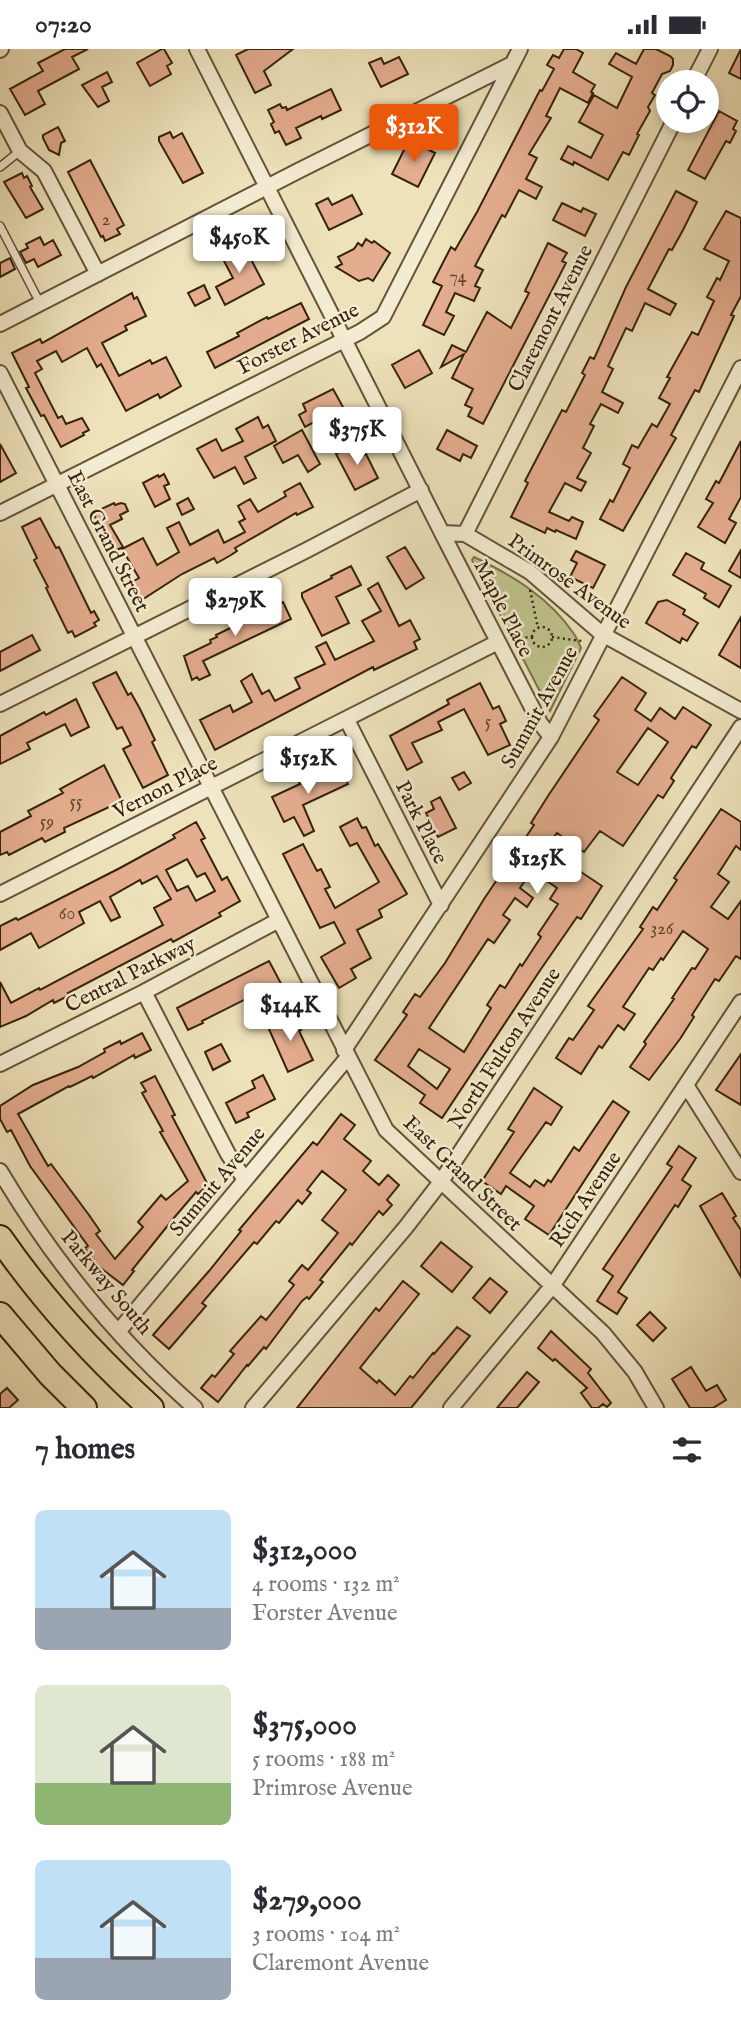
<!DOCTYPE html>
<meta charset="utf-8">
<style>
body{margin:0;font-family:"IM FELL English",serif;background:#f7f7f7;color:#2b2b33;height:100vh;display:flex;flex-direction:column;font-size:26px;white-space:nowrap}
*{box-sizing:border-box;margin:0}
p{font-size:23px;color:#7c7c81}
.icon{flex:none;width:38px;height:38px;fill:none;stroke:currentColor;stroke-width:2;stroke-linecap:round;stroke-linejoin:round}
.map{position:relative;height:1359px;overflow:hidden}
.sheet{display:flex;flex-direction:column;background:#fff;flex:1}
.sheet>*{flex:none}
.buttons{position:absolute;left:656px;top:21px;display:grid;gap:14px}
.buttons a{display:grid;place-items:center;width:63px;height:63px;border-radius:50%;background:#fff;box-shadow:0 4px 10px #0003;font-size:35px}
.price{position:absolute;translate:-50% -60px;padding:0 16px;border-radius:7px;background:#fff;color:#222;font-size:23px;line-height:46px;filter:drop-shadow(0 2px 4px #0008)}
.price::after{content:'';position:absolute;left:50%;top:42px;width:21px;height:16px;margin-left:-10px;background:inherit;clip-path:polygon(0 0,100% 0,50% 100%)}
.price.on{background:#ea580c;color:#fff}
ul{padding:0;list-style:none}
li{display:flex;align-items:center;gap:21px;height:175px;padding:0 35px}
li span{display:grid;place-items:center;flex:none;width:196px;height:140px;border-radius:10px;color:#555}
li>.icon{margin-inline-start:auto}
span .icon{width:84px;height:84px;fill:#fffc;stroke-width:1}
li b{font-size:30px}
h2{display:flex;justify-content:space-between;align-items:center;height:84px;padding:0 35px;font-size:30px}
.status{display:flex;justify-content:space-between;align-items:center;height:49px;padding:0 35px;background:#fff;direction:ltr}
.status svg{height:19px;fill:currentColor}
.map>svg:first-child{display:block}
.green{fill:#bec28c;stroke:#7a724c;stroke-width:2}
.building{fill:#e4ad8f;stroke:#36230c;stroke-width:2;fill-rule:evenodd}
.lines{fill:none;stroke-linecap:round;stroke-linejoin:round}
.lane-casing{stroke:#645338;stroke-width:10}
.street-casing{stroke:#645338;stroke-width:18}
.highway-casing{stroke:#36230c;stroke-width:28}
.path{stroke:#36230c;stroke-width:2.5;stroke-dasharray:2 3.5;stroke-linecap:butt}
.lane{stroke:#f4ecd2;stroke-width:7}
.street{stroke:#f4ecd2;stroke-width:14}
.highway{stroke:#eee2ba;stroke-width:24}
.labels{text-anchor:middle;stroke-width:5;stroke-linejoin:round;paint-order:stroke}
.number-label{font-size:18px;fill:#62462d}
.street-label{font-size:21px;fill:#36230c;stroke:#f4ecd2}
</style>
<div class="status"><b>07:20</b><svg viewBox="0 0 49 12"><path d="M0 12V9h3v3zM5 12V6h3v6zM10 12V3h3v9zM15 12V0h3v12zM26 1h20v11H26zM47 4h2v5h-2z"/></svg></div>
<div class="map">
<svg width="741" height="1359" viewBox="0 0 741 1359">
<rect width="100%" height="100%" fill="#eee2ba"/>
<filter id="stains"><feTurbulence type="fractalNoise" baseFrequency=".00286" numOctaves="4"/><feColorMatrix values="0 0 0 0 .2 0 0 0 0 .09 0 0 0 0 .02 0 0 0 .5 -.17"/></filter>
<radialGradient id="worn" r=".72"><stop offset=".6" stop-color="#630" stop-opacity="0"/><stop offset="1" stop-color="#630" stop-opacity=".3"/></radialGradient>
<path class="green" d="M474,508C512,526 550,549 574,585C577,589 579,595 581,599L550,662L472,511Z"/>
<path class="building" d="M65,0H88L72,8L79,20L38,42L45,55L25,66L10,40L43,22L38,14Z
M162,0H164L172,14L167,17L171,25L150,37L137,14Z
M248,0H293L264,22L271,36L255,44L236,6Z
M564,0H576L583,4L573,23L595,36L591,43L593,44L588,54L560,39L546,67L551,69L529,105L537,109L526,130L542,138L536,150L519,141L505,168L502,166L475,217L483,221L475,237L480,239L474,252L455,244L446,263L454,267L444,286L423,276L442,237L433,233L451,198L455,201L477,163L540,41L542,42L554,20L547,16L553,6L559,9Z
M644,0H656L670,7L673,10V16L670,22L662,25L652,44L655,46L648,58L650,62L637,85L639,86L629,106L623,103L608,131L574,113L573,116L561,110L568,97L591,109L603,86L579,73L594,46L617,59L632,28L609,15L616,4L636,15Z
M741,0V30L729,24Z
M399,8L408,25L381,38L369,14L381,9L384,15Z
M107,23L112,33L102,38L109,52L98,58L82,36Z
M331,40L341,61L322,70L321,67L296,79L301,89L286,96L279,82L275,84L271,75L274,73L268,61L280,55L282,59L286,58L287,61Z
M719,62L737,72L733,80L736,82L730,94L726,92L705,130L688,121Z
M58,78L65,92L61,94L59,106L49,101L43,89V86Z
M170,83L173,89L182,84L203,124L183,134L159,92V88Z
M416,94L435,104L418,138L392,125L406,97L412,101Z
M90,111L124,176L117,180L120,185L105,192L103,187L101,188L68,123Z
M22,124L24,129L27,127L32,137L30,138L43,160L26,169L4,133Z
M676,142L697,153L683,181L672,201L669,200L648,240L676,255L670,266L645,254L632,282L626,279L608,317L613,320L602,343L623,354L618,364L601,355L590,375L594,377L583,399L591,404L577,429L586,433L581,442L565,434L549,463L569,472L572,468L583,473L576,490L556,481L555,483L547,479L545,484L511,468L528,434L525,432L562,361L566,363L585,326L582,324L590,308L594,310L626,238Z
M352,146L362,165L329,181L316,155L328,149L332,156Z
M562,154L581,163L583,159L596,165L585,187L553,171Z
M726,162L741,169V247L731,266L734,267L699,343L695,341L671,386L676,389L623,482L600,470L610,451L613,453L630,419L623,415L632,396L638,399L652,375L657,378L670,355L659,349L670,329L667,328L692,283L698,286L714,252L707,248L717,229L720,231L729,212L704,200Z
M40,188L44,196L53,191L61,206L38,218L34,210L26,214L20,203L28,199L26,195Z
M366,190L372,194L374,192L390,204L373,232L368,229L359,232L336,218L342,215L338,208L354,200L358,194L362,197Z
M548,194L567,204L562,212L566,214L483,375L468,367L472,359L465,356L473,340L452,329L464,305L441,318L452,296L466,303L487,263L511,279L529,244L525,242Z
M240,195L243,200L245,199L264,235L225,256L216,238L233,229L223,210L227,208L224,203Z
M10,209L15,220L0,228V214Z
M204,236L210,249L195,257L188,244Z
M132,244L134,250L137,248L146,267L125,277L127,281L102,294L119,327L150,311L152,315L166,308L181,337L160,349L158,345L126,362L101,315L97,318L87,299L62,313L56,302L37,312L42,320L35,324L58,369L62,367L66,375L82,369L89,381L83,384L84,386L61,398L44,366L41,367L26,339L29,338L12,304L40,290L42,294Z
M301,254L309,270L215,319L207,303L239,287L237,284L267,268L268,270Z
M419,301L432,324L405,339L392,316Z
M333,340L343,358L305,378L299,366L306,362L303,355Z
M258,368L263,379L268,376L276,392L245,408L256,429L244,435L235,418L214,429L197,400L216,390L222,402L243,392L236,380Z
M302,381L320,415L308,423L298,406L283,414L274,397Z
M447,381L477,397L471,409L463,405L460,412L437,400Z
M741,392V448L729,470L736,474L725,494L698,478L713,454L706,450L716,432L719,434Z
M0,395L16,424L0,433Z
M352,396L361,407L366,405L378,429L355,441L336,405Z
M164,425L169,435L164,437L170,450L155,458L143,434L158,426L159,428Z
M300,434L313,458L297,466L296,464L235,499L237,502L231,506L217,514L214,509L182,525L137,554L127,536L139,529L122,500L143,489L157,516L179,503L167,479L179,473L190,496L218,481L224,494L245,483L239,473L245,470L238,457L250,450L258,463L286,447L284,443Z
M188,449L194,460L182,466L177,455Z
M114,454L115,456L121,454L125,455L128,462L120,466L122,470L110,476L123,498L113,503L93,464Z
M40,469L56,499L59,498L91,564L94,562L99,571L94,574L96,577L75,588L72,582L68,584L46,539L48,538L34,511L37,509L22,478Z
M405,498L424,529L406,540L387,508Z
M741,501V529L729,522Z
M576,502L605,516L593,539L570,528L577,514L571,511Z
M686,504L704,514L701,520L731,537L719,558L704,549L706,545L673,526Z
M351,517L361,536L336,548L349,574L322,587L302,548V544L332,529L331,527Z
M378,534L399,577L410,571L420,590L414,593L417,600L374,621L373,618L215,701L200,671L230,656L233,663L252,653L241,632L252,625L262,645L269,641L275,652L300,639L295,629L325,615L316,598L326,593L335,611L374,592L362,572L381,562L368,540Z
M667,551L685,561L683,565L698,574L687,592L682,589L680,594L646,574L658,553Z
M283,553L291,570L203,612L210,626L199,631L197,628L192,631L184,607L211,594L210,591L217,588L216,586Z
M741,568V619L719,606Z
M32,586L40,601L0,622V603Z
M116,623L128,646L131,644L140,660L155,691L152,693L168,726L143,739L123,700L131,696L122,678L117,680L93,634Z
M622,628L646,644L635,661L651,672L660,659L675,670L683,658L711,676L696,699L692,697L671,729L674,732L663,749L658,746L623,797L600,782L584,803L557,784L553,789L542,806L561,820L566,813L602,837L581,870L577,868L541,920L442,1069L420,1054L425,1046L375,1011L407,966L403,963L415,945L420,948L445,914L484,850L534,776L531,774L548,747L599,671L594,667ZM648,679L668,693L638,736L617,723ZM532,822L557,839L550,850L558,855L538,885L541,888L522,917L520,915L505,939L500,936L487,956L491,959L464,1003L429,979L488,890L494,894L510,871L503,866L515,849L527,858L533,849L520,839ZM419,1000L450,1020L437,1040L408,1017Z
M480,634L493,660L499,657L506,672L500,675L510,696L488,706L464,660L438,673L442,681L412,694L422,713L407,721L390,687L449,655L447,651Z
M76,650L89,678L71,687L65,675L27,694L30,700L0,715V687L44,663L46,666Z
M104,716L122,752L64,779L65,783L45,793L42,789L9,806L7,803L0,806V783L31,767L28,762L63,744L60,740Z
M335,717L337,721L340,719L348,735L303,756L314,782L304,787L294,768L284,773L272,748L300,735L298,732L313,724L315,727Z
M464,723L471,734L459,741L452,729Z
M440,748L456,779L438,788L426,764L434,760L431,753Z
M721,760L741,773V801L736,797L718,825L729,833L711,858L728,870L741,852V910L736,907L719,932L715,930L692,966L694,968L680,990L649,1031L630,1018L646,995L644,993L674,950L672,949L692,919L695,920L708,900L683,882L663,911L661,909L653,921L649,919L623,958L635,965L624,981L618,976L602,999L599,997L581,1025L556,1009L569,989L573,991L594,961L588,957L643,880L640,878L653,858L657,861L677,831L674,829Z
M357,769L362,779L366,778L375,797L378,795L407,845L379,861L382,868L357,881L371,909L351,920L356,929L339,939L321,908L345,894L334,873L320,879L283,805L303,795L317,822L321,820L330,838L325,840L335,859L379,833L357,794L350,797L340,778Z
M196,773L205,789L201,791L222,831L227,828L240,852L219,864L221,867L173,893L171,890L68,944L70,946L54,954L53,951L26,967L0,978V933L11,954L39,939L40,941L163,876L154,859L171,850L157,827L142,835L140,831L110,848L120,868L111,872L100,852L79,863L84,874L39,899L31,884L0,901V877L16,869L18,871L120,819L175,789L173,786ZM187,810L197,828L205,824L215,842L196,852L188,837L177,842L166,821Z
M269,912L285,942L269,950L264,941L202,972L203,974L188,981L177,959Z
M293,965L301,981L299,982L313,1011L288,1023L268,978Z
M142,984L151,1001L135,1009L134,1006L93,1029L92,1027L70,1038L69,1037L18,1065L48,1117L51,1115L89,1166L100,1182L96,1185L115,1210L143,1178L138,1173L161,1146L166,1151L188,1132L160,1083L163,1082L142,1044L146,1042L141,1034L155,1027L175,1066L172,1067L208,1136L198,1145L196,1143L173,1170L132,1221L134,1222L123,1236L98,1217L85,1199L88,1197L30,1117L11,1081L7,1083L0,1070V1057L33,1036L78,1018L105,1003L104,1000L120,992L121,995Z
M221,995L230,1012L213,1021L205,1003Z
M741,1005V1056L716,1041Z
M263,1026L275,1050L247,1064L249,1068L236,1074L226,1054L255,1039L252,1032Z
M534,1039L562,1058L551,1076L546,1073L510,1124L530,1138L535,1131L544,1137L548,1131L551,1133L574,1098L579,1102L613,1052L629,1063L549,1186L525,1170L534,1157L506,1137L501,1145L482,1132L514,1083L508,1080Z
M341,1065L355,1076L344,1090L371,1112L363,1122L379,1136L388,1126L399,1136L387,1151L392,1156L383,1166L379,1162L352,1196L350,1194L324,1226L320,1231L323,1233L309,1250L307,1248L302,1252L266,1300L264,1298L248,1317L247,1316L218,1353L201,1339L212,1326L215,1328L234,1305L230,1302L261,1267L266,1271L294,1236L289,1232L302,1216L308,1221L338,1184L322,1171L346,1141L322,1122L307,1141L311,1144L302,1155L298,1151L279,1174L276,1172L257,1195L254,1193L202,1254L206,1257L169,1300L153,1286L209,1222L241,1182L239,1181L313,1093L317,1096Z
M679,1097L696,1109L682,1131L691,1137L678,1158L675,1156L618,1243L627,1249L617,1265L597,1252L613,1227L603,1220L672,1118L667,1115Z
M722,1144L736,1167L733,1169L741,1181V1228L700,1157Z
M441,1193L472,1218L452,1243L421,1217Z
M490,1229L507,1243L490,1264L473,1249Z
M403,1232L419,1245L360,1319L377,1334L379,1331L395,1346L410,1327L413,1329L433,1304L434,1305L457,1278L470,1287L411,1359H297L376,1259L379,1262Z
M650,1263L666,1279L653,1292L637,1276Z
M551,1282L591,1320L588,1324L611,1354L607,1358L603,1355L598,1359H592L581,1344L587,1339L555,1310L553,1312L538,1299Z
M691,1318L706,1342L717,1336L726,1351L713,1359H690L672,1330Z
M527,1323L539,1333L517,1359H497Z
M7,1339L18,1351L9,1359H0V1345Z"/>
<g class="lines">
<defs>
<path id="lane" d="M0,118L20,102
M0,177L40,254"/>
<path id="street" d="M197,0L442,484L465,485L530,523L602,585L741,662
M0,1L1,0
M693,33L710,0
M0,64L20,102L44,122L98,225
M0,275L298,122L512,15
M0,324L386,1081L603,1284L635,1323L656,1359
M0,464L360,283L383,268L520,0
M442,484L540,674L551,688
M465,485L674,72
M0,655L307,501L421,441
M347,671L441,856
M0,845L498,593
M144,943L228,1105L245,1131
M344,1001L551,688L741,319
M0,1015L144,943L279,871
M686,1036L741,1123
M0,1122C52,1210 118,1291 195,1359
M118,1283L348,1008
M253,1359L406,1178L440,1134L741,678
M451,1359L553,1236L741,953"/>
<path id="highway" d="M0,1189C43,1251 95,1308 151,1359
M0,1266L50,1325L84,1359"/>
</defs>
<use href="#lane" class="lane-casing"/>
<use href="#street" class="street-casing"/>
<use href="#highway" class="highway-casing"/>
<path class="path" d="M530,541L538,579
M532 588a10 10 0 1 1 20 0a10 10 0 1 1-20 0Z
M509,587L532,589
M552,588L582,592
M515,598L521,594L523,588"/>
<use href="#lane" class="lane"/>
<use href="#street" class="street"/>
<use href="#highway" class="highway"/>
</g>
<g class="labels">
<g class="number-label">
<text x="106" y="176">2</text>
<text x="458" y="233">74</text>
<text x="488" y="678">5</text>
<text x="76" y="758">55</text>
<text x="47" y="778">59</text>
<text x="67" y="870">60</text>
<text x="662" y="885">326</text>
</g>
<g class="street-label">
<text transform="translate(550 269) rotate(-63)" y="7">Claremont Avenue</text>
<text transform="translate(298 289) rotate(-27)" y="7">Forster Avenue</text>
<text transform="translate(109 492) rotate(63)" y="7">East Grand Street</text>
<text transform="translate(570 532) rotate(36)" y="7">Primrose Avenue</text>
<text transform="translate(504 559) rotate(63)" y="7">Maple Place</text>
<text transform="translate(539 658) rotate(-61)" y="7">Summit Avenue</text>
<text transform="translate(165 738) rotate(-27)" y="7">Vernon Place</text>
<text transform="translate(422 773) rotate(63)" y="7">Park Place</text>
<text transform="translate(130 925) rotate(-27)" y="7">Central Parkway</text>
<text transform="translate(504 999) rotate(-57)" y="7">North Fulton Avenue</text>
<text transform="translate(463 1124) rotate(44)" y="7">East Grand Street</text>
<text transform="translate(217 1132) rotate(-50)" y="7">Summit Avenue</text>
<text transform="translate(585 1150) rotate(-56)" y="7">Rich Avenue</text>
<text transform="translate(107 1233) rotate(50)" y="7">Parkway South</text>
</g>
</g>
<rect width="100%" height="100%" filter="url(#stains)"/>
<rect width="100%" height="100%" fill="url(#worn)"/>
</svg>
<div class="buttons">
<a><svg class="icon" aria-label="locate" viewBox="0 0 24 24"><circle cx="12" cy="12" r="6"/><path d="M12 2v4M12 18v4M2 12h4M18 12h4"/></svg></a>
</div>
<b class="price on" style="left:414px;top:115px">$312K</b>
<b class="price" style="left:239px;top:226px">$450K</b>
<b class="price" style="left:357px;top:418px">$375K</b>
<b class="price" style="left:235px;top:589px">$279K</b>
<b class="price" style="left:308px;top:747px">$152K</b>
<b class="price" style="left:537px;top:847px">$125K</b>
<b class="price" style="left:290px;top:994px">$144K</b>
</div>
<section class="sheet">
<h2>7 homes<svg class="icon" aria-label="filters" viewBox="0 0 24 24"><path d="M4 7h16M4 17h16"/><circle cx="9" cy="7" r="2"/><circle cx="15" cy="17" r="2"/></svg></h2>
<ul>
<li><span style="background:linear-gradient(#bfe0f5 70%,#9aa5b1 0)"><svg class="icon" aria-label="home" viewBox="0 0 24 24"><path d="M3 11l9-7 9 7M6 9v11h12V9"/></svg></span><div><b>$312,000</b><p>4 rooms · 132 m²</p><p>Forster Avenue</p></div></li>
<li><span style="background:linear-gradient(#dfe7d0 70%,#8fb573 0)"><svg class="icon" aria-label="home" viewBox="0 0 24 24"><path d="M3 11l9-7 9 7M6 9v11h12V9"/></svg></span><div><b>$375,000</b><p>5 rooms · 188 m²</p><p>Primrose Avenue</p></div></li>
<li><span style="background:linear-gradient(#bfe0f5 70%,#9aa5b1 0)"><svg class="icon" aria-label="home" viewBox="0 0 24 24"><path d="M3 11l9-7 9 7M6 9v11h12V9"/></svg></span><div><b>$279,000</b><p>3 rooms · 104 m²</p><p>Claremont Avenue</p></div></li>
</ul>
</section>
